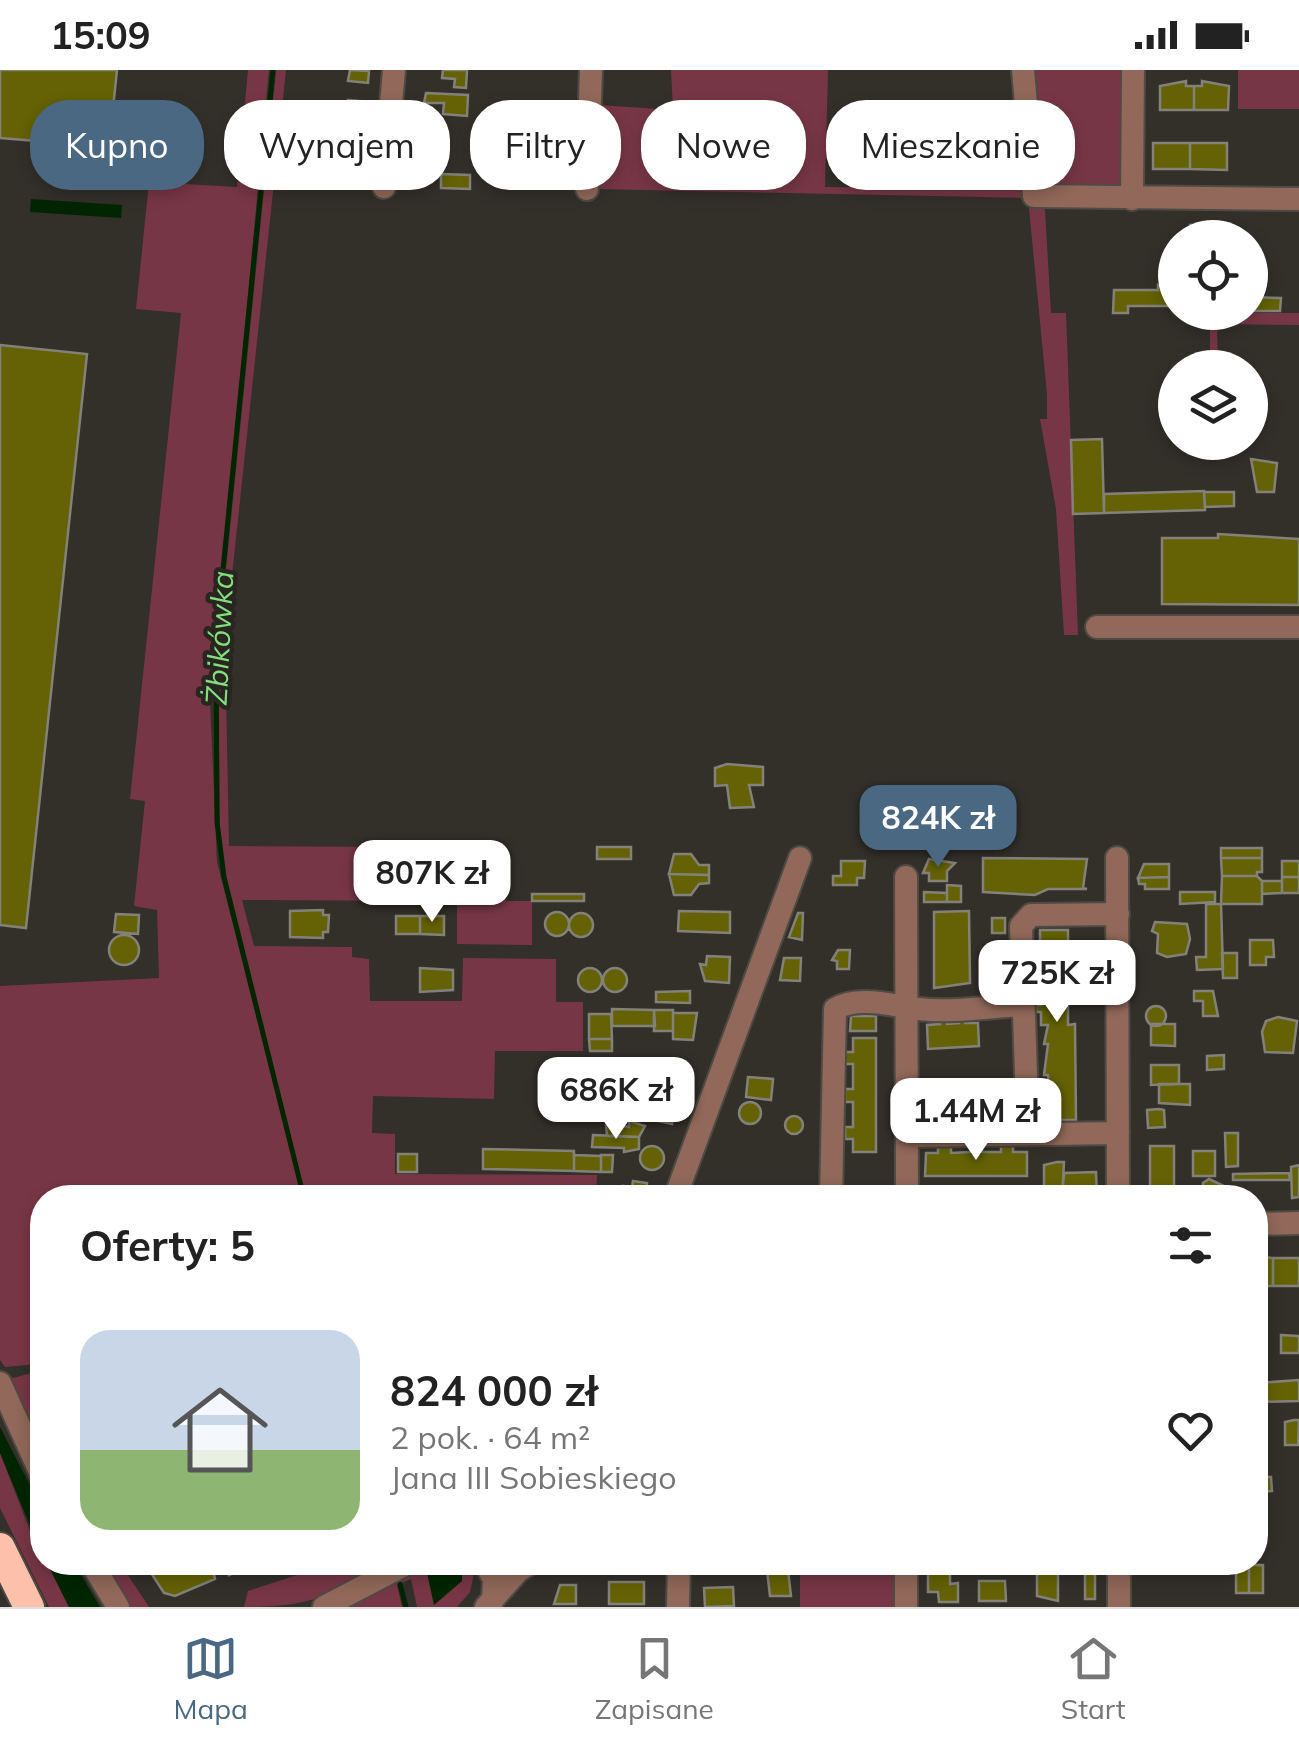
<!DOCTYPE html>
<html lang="pl">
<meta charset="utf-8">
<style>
body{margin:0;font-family:Mulish,sans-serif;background:#f6f6f6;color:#222;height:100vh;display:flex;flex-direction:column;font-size:38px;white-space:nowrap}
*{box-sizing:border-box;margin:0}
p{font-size:32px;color:#767676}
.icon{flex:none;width:55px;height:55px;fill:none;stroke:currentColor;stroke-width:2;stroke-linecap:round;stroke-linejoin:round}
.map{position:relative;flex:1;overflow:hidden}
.details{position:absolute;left:30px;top:1115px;width:1238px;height:390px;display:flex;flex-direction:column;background:#fff;border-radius:40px;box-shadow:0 5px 15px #0003}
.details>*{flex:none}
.top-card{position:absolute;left:30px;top:30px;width:1240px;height:90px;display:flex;gap:20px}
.fabs{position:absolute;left:1158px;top:150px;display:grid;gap:20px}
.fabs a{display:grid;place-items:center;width:110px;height:110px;border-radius:50%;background:#fff;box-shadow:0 5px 15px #0003;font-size:50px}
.price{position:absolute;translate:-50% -85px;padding:0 22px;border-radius:20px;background:#fff;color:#222;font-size:32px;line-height:65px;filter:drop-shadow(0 2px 5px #0008)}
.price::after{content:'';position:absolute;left:50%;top:60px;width:30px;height:22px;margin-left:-15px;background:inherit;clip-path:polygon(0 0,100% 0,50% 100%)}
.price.current{background:#4a6882;color:#fff}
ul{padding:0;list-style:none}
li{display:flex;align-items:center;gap:30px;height:250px;padding:0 50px}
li+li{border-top:2px solid #e0e0e0}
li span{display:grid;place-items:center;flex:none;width:280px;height:200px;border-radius:30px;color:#555}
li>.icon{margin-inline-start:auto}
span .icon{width:120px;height:120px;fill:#fffc;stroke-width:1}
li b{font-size:42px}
h2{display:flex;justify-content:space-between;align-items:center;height:120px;padding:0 50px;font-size:42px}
.chip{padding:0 35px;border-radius:40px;background:#fff;box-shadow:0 5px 15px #0003;font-size:35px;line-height:90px}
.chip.current{background:#4a6882;color:#fff}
.status{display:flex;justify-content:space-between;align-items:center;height:70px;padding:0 50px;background:#fff;direction:ltr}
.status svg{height:28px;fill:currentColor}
.menu{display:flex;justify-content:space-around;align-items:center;height:140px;border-top:2px solid #e0e0e0;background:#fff;font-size:28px;color:#767676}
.menu a{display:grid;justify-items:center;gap:5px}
.menu .current{color:#4a6882}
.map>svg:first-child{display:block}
.green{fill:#773646}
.water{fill:#002601}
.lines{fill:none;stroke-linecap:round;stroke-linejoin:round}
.stream{stroke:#002601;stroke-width:5}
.building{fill:#646204;stroke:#82827a;stroke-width:2.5}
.minor-casing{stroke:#4e4a44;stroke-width:26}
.highway-casing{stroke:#4e4a44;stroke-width:34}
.minor{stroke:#916859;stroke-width:22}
.highway{stroke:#fdc0aa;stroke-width:30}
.labels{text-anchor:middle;stroke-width:9;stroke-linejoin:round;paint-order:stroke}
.water-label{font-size:30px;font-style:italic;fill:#82df7e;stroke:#292520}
</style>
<div class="status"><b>15:09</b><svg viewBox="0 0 49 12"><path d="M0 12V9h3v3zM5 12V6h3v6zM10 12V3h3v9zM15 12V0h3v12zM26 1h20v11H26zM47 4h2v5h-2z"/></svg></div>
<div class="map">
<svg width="1299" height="1537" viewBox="0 0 1299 1537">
<rect width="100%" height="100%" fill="#332f29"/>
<path class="green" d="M248,0H269L210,630L217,792L302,1127L42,1128V1336L36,1338L42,1349V1369H35L9,1309L40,1301L38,1294L5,1297L0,1290V916L159,908L157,840L134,836L145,731L130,729L181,243L136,239L149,112L237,117Z
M276,0H286L225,571L229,776L410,777L411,803L504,804L506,831H532V875L457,874V831L242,830L254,876L352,877V887L369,889L370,931H462L463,888L556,889V932H583V981H495L494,1029L373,1026L372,1063L395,1064V1104L597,1105L596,1127H305L225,804L220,775L218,579Z
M671,0H828L825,117L1028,119L1029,128L1045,140L1051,243H1066L1078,565H1064L1056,439L1040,349H1047V324L1028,128L596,119L599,35L673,40Z
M1030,0H1128L1120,124L1049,120L1042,113Z
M1238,0H1299V39H1238Z
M1210,243H1299V255L1217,254L1218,297H1210Z
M926,1021H949L950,1056L926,1055Z
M0,1383L42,1492L47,1493L69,1537H49L0,1438Z
M102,1493H120L149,1537H128Z
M334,1493H388C332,1526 310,1537 244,1537L248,1521Z
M430,1493L476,1494L470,1522L457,1537H417L411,1509L397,1515L402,1537H341Z
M800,1493H896V1537H800Z"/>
<path class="water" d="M31,129L122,135L121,148L30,142Z
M0,1357L42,1439V1484L0,1383Z
M47,1493H74L100,1537H69Z
M455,1496L462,1501V1511L434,1535L427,1503Z"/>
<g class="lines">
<path class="stream" d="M273,0L216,569L217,752L224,807L304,1128
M400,1514L406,1537"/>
</g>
<path class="building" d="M0,0H117L109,77L0,68Z
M350,0L369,1L368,13L348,11Z
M443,0H467L466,18L454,17L455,9L442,8Z
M1186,11V16H1194V40H1160V16Z
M1202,11L1229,16L1228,40H1194V16H1202Z
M426,23L468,25L467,46L443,44L444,33H424Z
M348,30L370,32L368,54H359V61L346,60Z
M289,63L331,67L330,78L288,74Z
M424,70L437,71L435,105L409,104L410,80H419Z
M1153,73H1190V99H1153Z
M1190,73H1227V100L1190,99Z
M343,81L365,83L362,116L327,113L328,97L342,98Z
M528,81L553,82V109L527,108Z
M441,104L470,105V119L441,118Z
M1220,154V168H1190V155Z
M1158,215L1171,220V236H1128V243H1113L1114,220H1158Z
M1250,227L1281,228L1280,241H1250Z
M0,275L87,284L26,858L0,855Z
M1102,369L1104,443L1073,444L1071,370Z
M1251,389L1277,393L1274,422H1257Z
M1204,421L1205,440L1104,443V424Z
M1204,422H1234V436L1205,437Z
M1218,464L1299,469V535L1162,534V468H1218Z
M727,694L763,697V715H749L754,737L730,738L727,715L715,716V698Z
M597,777H631V789H597Z
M1221,778H1262V788H1221Z
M674,784H691L699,795H709V805L669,804Z
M983,788L1087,789L1083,818L1087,819H1048L1035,825L983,822Z
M1221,788H1262V802H1257V806H1222Z
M929,789L955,793L947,801V811H929V803H923Z
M841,791H865L864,808H857V815H833V806H841Z
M1282,791H1299V807H1282Z
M1144,794H1169V807L1138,808Z
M669,804L709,805V813L699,814L691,825H674Z
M1222,806H1257L1262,811V834H1221Z
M1169,807V819H1145V814H1139L1138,808Z
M1282,807H1299V823H1282Z
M1262,811H1282V823L1262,824Z
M947,815L961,816V832H947Z
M924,822L947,823V832H924Z
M1180,822H1215V832L1180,834Z
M532,824H584V831H532Z
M1206,834H1221L1223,899L1197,900L1196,887H1206Z
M323,840V845H329L328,862H323V868L290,867V841Z
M679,841L730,842V863L678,861Z
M969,841L970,913L934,918V842Z
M545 854a12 12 0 1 1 24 0a12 12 0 1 1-24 0Z
M798,843H803L802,870L789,867Z
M569 855a12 12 0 1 1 24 0a12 12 0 1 1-24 0Z
M116,844L139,845L138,864L114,862Z
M396,846H420V864H396Z
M420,846H444V865L420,864Z
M992,848H1005V863H992Z
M1155,852L1187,854L1190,869L1186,884L1167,887L1157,883L1158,864L1152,861Z
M1040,860H1068V955L1075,954L1076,1050H1049V1037H1044V1029H1049L1048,1005H1044L1048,974H1044L1048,955H1041V942H1036V935H1041V911H1036V904H1041L1036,873H1040Z
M109 880a15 15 0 1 1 30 0a15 15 0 1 1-30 0Z
M1250,870H1273L1274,887H1266V895H1250Z
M838,880H850L849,899H837V891L832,890Z
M1222,883H1237V908H1223Z
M707,886L730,887L729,913L705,911L700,894L706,895Z
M784,888H801L800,911L780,910Z
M420,898L453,900V920L420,922Z
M578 910a12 12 0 1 1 24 0a12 12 0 1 1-24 0Z
M603 910a12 12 0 1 1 24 0a12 12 0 1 1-24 0Z
M690,921V933L656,932V922Z
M1194,921H1213L1218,946H1203V931H1194Z
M1146 946a10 10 0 1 1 20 0a10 10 0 1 1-20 0Z
M612,939L654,940L655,956H612Z
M654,940H673V961H654Z
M673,943H697L693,970L673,969Z
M589,944H611L612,969H589Z
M851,946H876V961H850Z
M965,946V953H978L979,976L928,979L927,955L940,954L939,948L946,947L947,954L959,953L958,947Z
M1278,947L1297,951L1293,983L1265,982L1262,962L1266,951Z
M1151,954H1175V976L1151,975Z
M853,968H876V1082H853V1069H845V1057H853V1032H845V1019H853V994H845V982H853Z
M589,969H612V981H590Z
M1224,985V999L1207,1000V986Z
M651,994L669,995L672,1020L650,1019Z
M599,995H613L611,1028H599Z
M1151,995H1179V1014L1151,1015Z
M589,999H599V1028H589Z
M748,1007L773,1009L771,1030L746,1027Z
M1159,1014H1190V1035L1159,1033Z
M572,1018H589V1031L572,1030Z
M641,1028L676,1035L674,1044L640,1038Z
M739 1043a11 11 0 1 1 22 0a11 11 0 1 1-22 0Z
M651,1038L674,1044L672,1054L649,1049Z
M1159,1039L1164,1040L1165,1057L1148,1058L1147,1040Z
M785 1055a9 9 0 1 1 18 0a9 9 0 1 1-18 0Z
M629,1051L645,1056L639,1067L607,1066L606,1054L629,1057Z
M1225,1063H1238V1096L1226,1097Z
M593,1065L639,1067V1079L624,1082V1078L592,1077Z
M938,1075H951V1083L970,1082V1075H982V1082H1001V1075H1013V1082H1027V1106H925L926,1083H938Z
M640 1088a12 12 0 1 1 24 0a12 12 0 1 1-24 0Z
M1150,1076H1174V1121H1150Z
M483,1079L574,1081V1101L483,1099Z
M1193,1081H1215V1106H1193Z
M398,1084H417V1102H398Z
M574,1085L601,1086V1102L574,1101Z
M613,1085L612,1102H601V1085Z
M1057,1092H1064L1062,1128H1044V1095Z
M1299,1095V1127L1292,1128L1291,1097Z
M1096,1102L1097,1128H1062L1064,1103Z
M1289,1103L1290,1110H1233V1104Z
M1209,1109L1224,1116V1128H1190V1120H1203V1113Z
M633,1111L647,1113L645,1128H622L623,1116L632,1117Z
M1255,1186L1273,1188V1216H1255Z
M1273,1188H1299V1216H1273Z
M1255,1241H1263V1262H1255Z
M1281,1265L1299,1266V1283H1281Z
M1255,1309L1258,1313L1299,1310V1331L1255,1332Z
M1294,1350H1299L1298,1375H1285V1352Z
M1255,1407H1271L1272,1421L1255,1422Z
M144,1492H212L215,1509L175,1526L164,1523Z
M227,1492H266L229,1505Z
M588,1492H606V1503H588Z
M928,1492H950V1514L958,1513V1532H939L938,1522H928Z
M1085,1494H1095V1529H1085Z
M1236,1495H1249V1523H1236Z
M1249,1495H1263V1523H1249Z
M767,1500H788L791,1526H770Z
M1037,1501H1058V1531L1037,1526Z
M979,1511H1005L1006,1531H979Z
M609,1512H644V1534H609Z
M560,1515H576V1534H554Z
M733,1517L734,1536L705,1537L704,1518Z"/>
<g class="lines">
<defs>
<path id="minor" d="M1023,0L1034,126L1299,129
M384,117L394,0
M587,119L591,0
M1132,129L1133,0
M1097,557H1299
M1117,788L1118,1128
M906,807L907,1128
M1028,1064L1021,856L1031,845L1118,844
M908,1066L1118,1063
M675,1128L800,788
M831,1128L835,939C859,925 894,936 919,939C952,943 988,937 1021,935
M1255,1154L1299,1153
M0,1313L42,1406
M91,1492L118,1537
M484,1492L494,1509L493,1530
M324,1537L410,1492
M486,1537L518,1501L532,1492
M678,1537L679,1492
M906,1537V1492
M1119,1537V1492"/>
<path id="highway" d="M0,1478L29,1537"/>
</defs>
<use href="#minor" class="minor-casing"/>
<use href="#highway" class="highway-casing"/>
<use href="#minor" class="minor"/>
<use href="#highway" class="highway"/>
</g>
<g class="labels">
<g class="water-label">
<text transform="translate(220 568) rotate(-87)" y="10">Żbikówka</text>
</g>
</g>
</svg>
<div class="fabs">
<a><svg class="icon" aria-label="locate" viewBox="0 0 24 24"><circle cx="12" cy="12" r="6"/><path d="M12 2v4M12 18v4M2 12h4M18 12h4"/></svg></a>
<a><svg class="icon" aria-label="layers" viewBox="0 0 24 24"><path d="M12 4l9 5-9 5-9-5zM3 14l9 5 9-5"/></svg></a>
</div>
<b class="price current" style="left:938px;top:800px">824K zł</b>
<b class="price" style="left:432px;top:855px">807K zł</b>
<b class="price" style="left:1057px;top:955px">725K zł</b>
<b class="price" style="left:616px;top:1072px">686K zł</b>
<b class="price" style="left:976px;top:1093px">1.44M zł</b>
<div class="top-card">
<a class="chip current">Kupno</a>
<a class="chip">Wynajem</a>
<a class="chip">Filtry</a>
<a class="chip">Nowe</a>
<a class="chip">Mieszkanie</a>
</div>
<section class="details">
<h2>Oferty: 5<svg class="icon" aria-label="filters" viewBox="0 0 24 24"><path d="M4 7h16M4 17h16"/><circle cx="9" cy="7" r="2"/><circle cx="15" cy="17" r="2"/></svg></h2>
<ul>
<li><span style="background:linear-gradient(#c9d6e8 60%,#8fb573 0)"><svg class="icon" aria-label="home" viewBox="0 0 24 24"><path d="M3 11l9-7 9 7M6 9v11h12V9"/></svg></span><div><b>824 000 zł</b><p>2 pok. · 64 m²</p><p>Jana III Sobieskiego</p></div><svg class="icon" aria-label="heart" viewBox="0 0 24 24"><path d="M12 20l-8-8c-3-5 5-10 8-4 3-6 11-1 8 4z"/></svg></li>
</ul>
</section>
</div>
<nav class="menu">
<a class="current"><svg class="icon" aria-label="map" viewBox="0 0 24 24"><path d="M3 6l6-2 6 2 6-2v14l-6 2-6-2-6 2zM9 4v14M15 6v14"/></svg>Mapa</a>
<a><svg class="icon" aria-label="saved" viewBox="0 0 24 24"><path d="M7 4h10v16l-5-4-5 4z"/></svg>Zapisane</a>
<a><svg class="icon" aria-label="home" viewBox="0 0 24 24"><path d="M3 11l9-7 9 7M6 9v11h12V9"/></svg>Start</a>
</nav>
